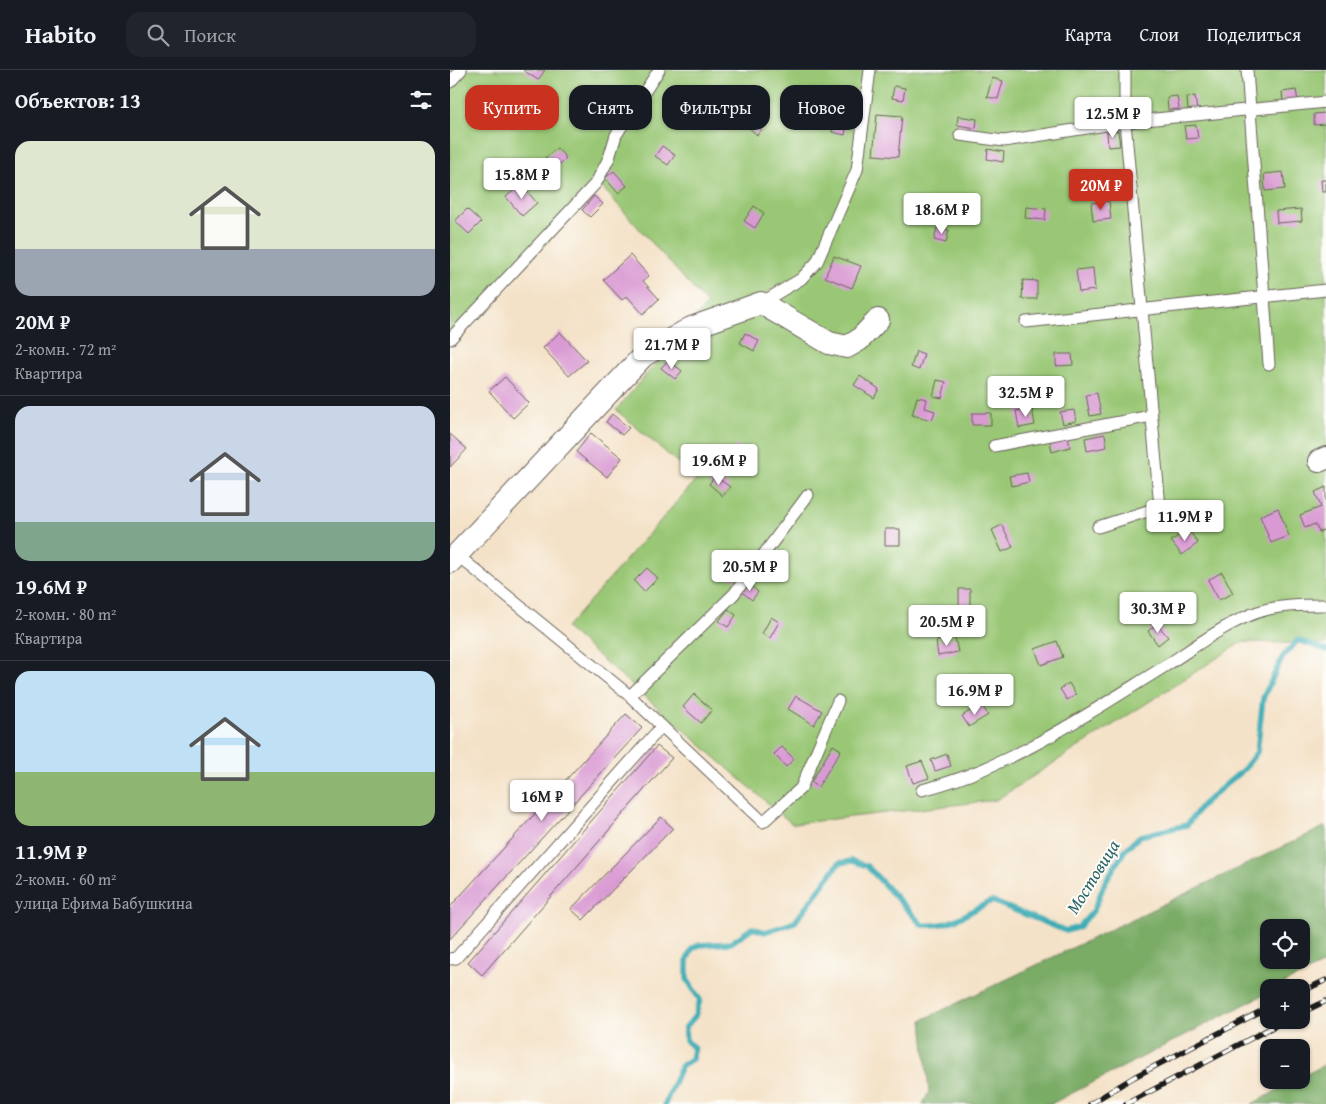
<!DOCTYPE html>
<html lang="ru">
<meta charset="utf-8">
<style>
body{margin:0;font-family:"Gentium Book Plus",serif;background:#20242c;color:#f1f3f6;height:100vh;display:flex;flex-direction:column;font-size:19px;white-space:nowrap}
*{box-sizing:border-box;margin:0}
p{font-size:16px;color:#9ea1a6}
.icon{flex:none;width:28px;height:28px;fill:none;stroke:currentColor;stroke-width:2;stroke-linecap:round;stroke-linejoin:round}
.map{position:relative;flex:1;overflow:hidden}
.side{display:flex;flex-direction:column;background:#171b24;width:450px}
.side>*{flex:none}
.hud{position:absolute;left:15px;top:15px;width:475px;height:45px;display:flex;gap:10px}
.fabs{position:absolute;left:810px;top:849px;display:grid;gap:10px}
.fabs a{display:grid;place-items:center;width:50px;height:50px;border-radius:10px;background:#171b24;box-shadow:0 1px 4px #0004;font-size:25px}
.price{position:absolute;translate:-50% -42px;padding:0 11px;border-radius:5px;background:#fff;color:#222;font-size:16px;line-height:32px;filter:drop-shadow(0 1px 2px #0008)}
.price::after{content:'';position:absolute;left:50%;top:30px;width:15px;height:11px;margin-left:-8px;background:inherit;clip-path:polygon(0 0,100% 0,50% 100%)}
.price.current{background:#c8321e;color:#fff}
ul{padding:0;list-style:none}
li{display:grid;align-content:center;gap:10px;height:265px;padding:0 15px}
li+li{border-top:1px solid #363941}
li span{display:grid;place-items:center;height:155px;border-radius:15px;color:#555}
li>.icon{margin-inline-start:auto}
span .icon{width:90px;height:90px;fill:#fffc;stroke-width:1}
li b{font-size:21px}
h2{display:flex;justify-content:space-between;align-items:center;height:60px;padding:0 15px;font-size:21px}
.pill{padding:0 18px;border-radius:15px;background:#171b24;box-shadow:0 1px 4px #0004;font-size:18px;line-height:45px}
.pill.current{background:#c8321e;color:#fff}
header{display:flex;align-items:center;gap:30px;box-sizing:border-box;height:70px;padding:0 25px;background:#171b24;border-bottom:1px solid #363941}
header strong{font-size:24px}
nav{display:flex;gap:28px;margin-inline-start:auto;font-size:18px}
.search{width:350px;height:45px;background:#20242c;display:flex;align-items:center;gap:12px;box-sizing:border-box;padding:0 18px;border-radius:15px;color:#9ea1a6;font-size:19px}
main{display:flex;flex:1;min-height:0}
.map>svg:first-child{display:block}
.green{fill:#99c775;stroke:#5a7248}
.forest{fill:#7aac66;stroke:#4b6441;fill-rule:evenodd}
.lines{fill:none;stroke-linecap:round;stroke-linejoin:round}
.stream{stroke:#3aabb5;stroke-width:5.5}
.building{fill:#d99ad3}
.service-casing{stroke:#686158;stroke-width:13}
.minor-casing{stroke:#686158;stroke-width:24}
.service{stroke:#fff;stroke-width:11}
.minor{stroke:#fff;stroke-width:22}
.rail-casing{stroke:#1c1c1c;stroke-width:5.5}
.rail{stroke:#fdfcf7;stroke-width:4;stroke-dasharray:11;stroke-linecap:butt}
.labels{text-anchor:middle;stroke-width:4;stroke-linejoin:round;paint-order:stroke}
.water-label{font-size:18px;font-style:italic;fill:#2b6468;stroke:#fdfcf7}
</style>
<header>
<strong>Habito</strong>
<div class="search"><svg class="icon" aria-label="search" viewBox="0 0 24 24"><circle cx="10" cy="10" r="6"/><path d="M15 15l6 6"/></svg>Поиск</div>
<nav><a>Карта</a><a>Слои</a><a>Поделиться</a></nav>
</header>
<main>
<section class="side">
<h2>Объектов: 13<svg class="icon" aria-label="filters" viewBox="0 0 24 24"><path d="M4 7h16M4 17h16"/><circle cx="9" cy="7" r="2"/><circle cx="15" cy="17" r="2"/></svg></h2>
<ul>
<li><span style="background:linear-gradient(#dfe7d0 70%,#9aa5b1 0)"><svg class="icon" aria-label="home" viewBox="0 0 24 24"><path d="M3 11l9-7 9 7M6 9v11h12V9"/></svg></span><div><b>20M ₽</b><p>2-комн. · 72 m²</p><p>Квартира</p></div></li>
<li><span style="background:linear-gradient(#c9d6e8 75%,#7fa58c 0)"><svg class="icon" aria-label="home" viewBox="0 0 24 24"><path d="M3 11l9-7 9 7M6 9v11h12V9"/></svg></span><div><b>19.6M ₽</b><p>2-комн. · 80 m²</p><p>Квартира</p></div></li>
<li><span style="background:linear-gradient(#bfe0f5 65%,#8fb573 0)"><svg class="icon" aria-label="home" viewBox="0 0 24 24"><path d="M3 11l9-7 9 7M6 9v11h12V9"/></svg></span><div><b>11.9M ₽</b><p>2-комн. · 60 m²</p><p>улица Ефима Бабушкина</p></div></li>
</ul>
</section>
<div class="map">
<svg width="876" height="1034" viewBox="0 0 876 1034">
<rect width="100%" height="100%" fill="#fdfcf7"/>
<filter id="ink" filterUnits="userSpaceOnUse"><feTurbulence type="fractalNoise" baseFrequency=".02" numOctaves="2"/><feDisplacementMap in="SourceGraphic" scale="10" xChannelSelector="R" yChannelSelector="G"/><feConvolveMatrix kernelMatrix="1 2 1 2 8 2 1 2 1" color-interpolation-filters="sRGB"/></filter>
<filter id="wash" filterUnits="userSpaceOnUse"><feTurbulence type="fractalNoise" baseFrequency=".0096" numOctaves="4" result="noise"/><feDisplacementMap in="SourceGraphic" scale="20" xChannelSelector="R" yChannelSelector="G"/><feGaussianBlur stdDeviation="1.12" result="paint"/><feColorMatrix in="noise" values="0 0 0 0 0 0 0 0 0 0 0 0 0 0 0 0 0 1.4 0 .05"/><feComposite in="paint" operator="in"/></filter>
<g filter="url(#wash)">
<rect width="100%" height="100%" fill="#f4e2c8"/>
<path class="green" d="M0,0H876V574L792,572L546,730L342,754L116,558L247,409L166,340L257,234L151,116L0,275Z"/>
<path class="forest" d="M876,756V893L826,917L819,918V922L601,1034H473L479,1022L472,950ZM819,858H851V890H819Z
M876,994V1034H802L846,1010H851V1007Z"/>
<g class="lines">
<path class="stream" d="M215,1034L231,996L242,989L244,978L236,970L235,958L245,946L250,930L237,909V890L242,879L249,875L281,873L302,858L315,862L345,852L389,793L402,791L417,796L472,855C505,857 514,843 542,831L616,861L629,857L644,840L655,812L675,780L690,766L737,755L753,734L794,699L807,682L813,628L832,588L848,570L876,580"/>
</g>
<g id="blocks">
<path class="building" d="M73,0H95L88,10Z
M542,8L553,11L548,29L537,27Z
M37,14L49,23L44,29L32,21Z
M444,16L455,18L453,30L442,28Z
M846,20L848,31L833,32L832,22Z
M140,24L160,36L154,46L134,34Z
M727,26L729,39L718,40L717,27Z
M745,26L747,41L738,42L737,27Z
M246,33L257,43L243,59L232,50Z
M386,40L399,42L395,65L382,62Z
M306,43L317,53L307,65L296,55Z
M876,43V54L864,55V44Z
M427,44L452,46L448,87L423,85Z
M508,46L527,49L526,58L507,55Z
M746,55L748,68L736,69L734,56Z
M668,61L670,76L658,77L657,62Z
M212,76L225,85L218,95L205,86Z
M107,78L116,88L105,99L95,88Z
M538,79L554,82L553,92L537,89Z
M164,101L177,116L168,123L155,108Z
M833,102L835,119L815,121L814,104Z
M871,110H876V122H872Z
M71,114L87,133L72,146L56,127Z
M144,126L153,134L140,147L132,140Z
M659,131L661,149L643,151L641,133Z
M304,136L314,143L305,158L294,151Z
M576,137L596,139L595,150L575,148Z
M17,139L31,152L19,164L5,151Z
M851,139L852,151L827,153L826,141Z
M487,158L499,160L496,173L484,170Z
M180,185L199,206L193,211L209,229L193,244L177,226L172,230L153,210Z
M384,186L411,196L402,218L375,207Z
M643,198L645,220L629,222L626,200Z
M573,210L587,211V229H572Z
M110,262L137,291L119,306L93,278Z
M295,263L309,271L304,281L290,273Z
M466,281L474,284L469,300L461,297Z
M606,284H622L623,295L606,296Z
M218,290L232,301L225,309L211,298Z
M410,306L429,319L424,328L404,315Z
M55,307L79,333L63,348L39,321Z
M487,310L496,312L492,328L483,326Z
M647,323L651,344L640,346L636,325Z
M467,327L477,329L475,338L485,341L482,350L462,345Z
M582,338L585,355L569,358L566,341Z
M624,340L626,351L613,354L610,342Z
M522,343H541V355H522Z
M162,344L179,358L172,365L156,352Z
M141,363L172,388L157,407L126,382Z
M0,364L17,379L0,397Z
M655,364L657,377L637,381L635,368Z
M618,367L620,377L602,382L600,371Z
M286,375L303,389L291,403L275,390Z
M577,403L579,412L561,416L559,406Z
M265,406L280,417L273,426L259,414Z
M876,417V459L869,462L865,454L855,458L850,445L871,437L865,422Z
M828,438L839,466L821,473L810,446Z
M552,455L563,477L552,482L542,460Z
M435,459H450V475H435Z
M738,459L748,473L732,485L721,471Z
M286,485L298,496L284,510L273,501Z
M197,498L208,508L194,522L184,511Z
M772,502L783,523L769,530L758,510Z
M299,514L308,522L302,530L292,522Z
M509,519H520V537H509Z
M278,539L286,545L278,557L269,551Z
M519,545V554L505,555L504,546Z
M321,547L329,552L320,568L312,564Z
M707,554L718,567L708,575L698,561Z
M505,568L508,582L488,586L486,571Z
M607,571L613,587L591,595L585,579Z
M619,613L626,625L617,630L610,619Z
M244,624L262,640L251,653L233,637Z
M346,626L372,641L364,655L338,639Z
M531,634L538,645L519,657L512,646Z
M176,644L192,658L0,869V837Z
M383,675L391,680L368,717L361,712Z
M207,676L222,688L32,905L18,892Z
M332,677L344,689L336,697L324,684Z
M497,684L501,696L485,701L481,690Z
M472,691L479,708L463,713L457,696Z
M211,747L223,758L133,850L121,839Z"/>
</g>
</g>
<g filter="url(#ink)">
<use href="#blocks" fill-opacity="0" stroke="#686158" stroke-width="1"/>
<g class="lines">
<defs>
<path id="service" d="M797,0L819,294
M0,12L11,0
M510,65L554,71L675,52V0
M311,233L351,209L367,192L407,100L420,0
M576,252L876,220
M0,269L146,113L159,88L166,65L209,0
M544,376L701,346
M648,457L710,437L675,52L876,32
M7,485L180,626L313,752L351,718L388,631
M180,626L284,524L358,425
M472,720C562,697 639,643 717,595C746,576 776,553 808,542C829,535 854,535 876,535
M0,889L6,888L212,656"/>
<path id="minor" d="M869,391L876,388
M0,492L193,286L241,258L311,233L379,273L397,277L409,270L428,250"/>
</defs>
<use href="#service" class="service-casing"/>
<use href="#minor" class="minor-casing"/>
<use href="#service" class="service"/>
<use href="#minor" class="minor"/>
<defs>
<path id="rail" d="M851,922L876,910
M851,943L876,931
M640,1034L684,1007L819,937
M676,1034L836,950"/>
</defs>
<use href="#rail" class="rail-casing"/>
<use href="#rail" class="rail"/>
</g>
</g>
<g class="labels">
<g class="water-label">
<text transform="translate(643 807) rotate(-58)" y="6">Мостовица</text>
</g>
</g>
</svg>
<div class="fabs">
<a><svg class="icon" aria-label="locate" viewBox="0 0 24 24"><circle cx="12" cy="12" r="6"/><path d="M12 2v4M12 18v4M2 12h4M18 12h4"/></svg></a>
<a>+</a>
<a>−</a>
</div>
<b class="price" style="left:663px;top:69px">12.5M ₽</b>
<b class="price" style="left:72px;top:130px">15.8M ₽</b>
<b class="price current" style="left:651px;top:141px">20M ₽</b>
<b class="price" style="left:492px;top:165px">18.6M ₽</b>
<b class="price" style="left:222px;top:300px">21.7M ₽</b>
<b class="price" style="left:576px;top:348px">32.5M ₽</b>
<b class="price" style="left:269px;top:416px">19.6M ₽</b>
<b class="price" style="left:735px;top:472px">11.9M ₽</b>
<b class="price" style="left:300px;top:522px">20.5M ₽</b>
<b class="price" style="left:708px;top:564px">30.3M ₽</b>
<b class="price" style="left:497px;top:577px">20.5M ₽</b>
<b class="price" style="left:525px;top:646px">16.9M ₽</b>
<b class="price" style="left:92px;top:752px">16M ₽</b>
<div class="hud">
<a class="pill current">Купить</a>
<a class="pill">Снять</a>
<a class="pill">Фильтры</a>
<a class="pill">Новое</a>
</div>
</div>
</main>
